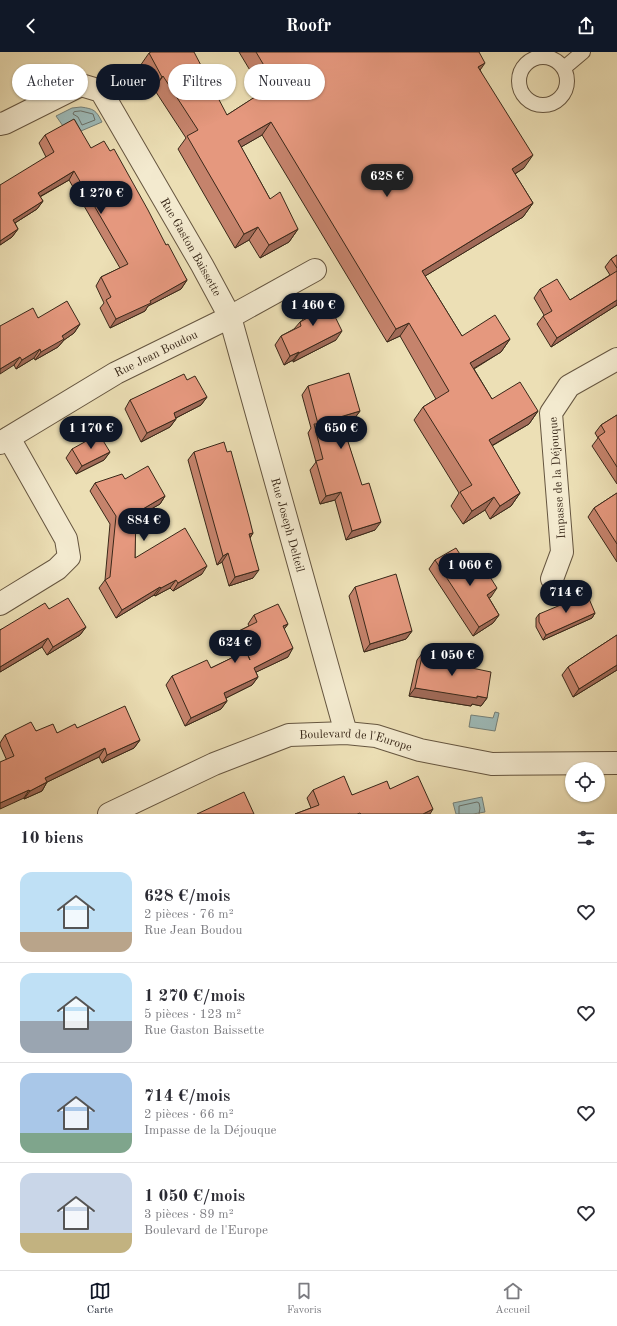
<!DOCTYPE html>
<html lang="fr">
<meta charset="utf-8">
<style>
body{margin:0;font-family:"Old Standard TT",serif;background:#f2f2f3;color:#2b2b33;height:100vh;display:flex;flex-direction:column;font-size:15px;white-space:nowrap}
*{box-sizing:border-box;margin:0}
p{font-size:13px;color:#7c7c81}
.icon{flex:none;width:22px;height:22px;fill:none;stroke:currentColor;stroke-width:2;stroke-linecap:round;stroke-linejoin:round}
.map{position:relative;height:762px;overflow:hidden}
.side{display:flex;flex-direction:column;background:#fff;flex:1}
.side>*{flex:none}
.banner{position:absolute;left:12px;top:12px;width:400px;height:36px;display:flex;gap:8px}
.fabs{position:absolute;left:565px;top:710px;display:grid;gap:8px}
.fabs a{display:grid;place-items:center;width:40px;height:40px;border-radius:50%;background:#fff;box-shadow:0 1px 3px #0004;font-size:20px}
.price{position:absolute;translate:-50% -34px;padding:0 9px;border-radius:14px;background:#111827;color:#fff;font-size:13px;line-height:26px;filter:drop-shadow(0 1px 2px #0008)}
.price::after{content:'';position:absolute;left:50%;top:24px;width:12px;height:9px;margin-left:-6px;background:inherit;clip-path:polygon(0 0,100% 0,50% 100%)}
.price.current{background:#222;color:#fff}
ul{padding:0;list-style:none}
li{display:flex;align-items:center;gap:12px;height:100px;padding:0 20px}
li+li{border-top:1px solid #e1e1e2}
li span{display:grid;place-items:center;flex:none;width:112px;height:80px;border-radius:12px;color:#555}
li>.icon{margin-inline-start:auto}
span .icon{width:48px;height:48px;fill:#fffc;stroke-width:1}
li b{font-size:17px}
h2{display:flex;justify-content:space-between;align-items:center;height:48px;padding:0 20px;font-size:17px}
.tag{padding:0 14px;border-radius:18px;background:#fff;box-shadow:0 1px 3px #0004;font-size:14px;line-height:36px}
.tag.current{background:#111827;color:#fff}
header{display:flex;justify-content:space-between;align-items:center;height:52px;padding:0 20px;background:#111827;color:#fff;font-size:18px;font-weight:700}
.tabs{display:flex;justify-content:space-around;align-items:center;height:56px;border-top:1px solid #e1e1e2;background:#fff;font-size:11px;color:#7c7c81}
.tabs a{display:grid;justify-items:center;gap:2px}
.tabs .current{color:#111827}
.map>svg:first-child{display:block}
.water{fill:#9dbab8;stroke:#758078}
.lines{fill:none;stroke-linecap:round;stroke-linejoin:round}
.shore{stroke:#6b7168;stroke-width:1}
.service-casing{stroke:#665640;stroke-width:16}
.minor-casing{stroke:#665640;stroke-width:24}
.service{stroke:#f3eacf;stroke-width:14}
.minor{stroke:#f3eacf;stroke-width:22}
.wall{fill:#c5836c;stroke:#392819}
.shaded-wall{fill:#a06a58;stroke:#392819}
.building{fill:#e5987e;stroke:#392819}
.labels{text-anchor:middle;stroke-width:4;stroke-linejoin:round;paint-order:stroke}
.street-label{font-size:12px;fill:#392819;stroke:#f3eacf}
</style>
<header><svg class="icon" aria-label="back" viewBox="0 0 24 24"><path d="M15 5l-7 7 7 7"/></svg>Roofr<svg class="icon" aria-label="share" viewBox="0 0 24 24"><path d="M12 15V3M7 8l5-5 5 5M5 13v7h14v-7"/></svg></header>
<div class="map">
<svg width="617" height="762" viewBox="0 0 617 762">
<rect width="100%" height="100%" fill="#ecdfb5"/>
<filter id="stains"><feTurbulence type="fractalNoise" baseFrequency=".005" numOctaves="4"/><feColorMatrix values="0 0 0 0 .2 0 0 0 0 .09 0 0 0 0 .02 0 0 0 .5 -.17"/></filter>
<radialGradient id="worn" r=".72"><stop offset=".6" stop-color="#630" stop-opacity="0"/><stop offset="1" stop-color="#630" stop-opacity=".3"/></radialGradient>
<path class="water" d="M81,55C94,57 96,58 102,70L81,79L75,68L63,74L56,64L72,56Z
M495,660L499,661L495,679L469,675L471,663L493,666Z
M482,745L485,760L473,762H456L453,751Z"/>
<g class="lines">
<path class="shore" d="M81,59L93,62L95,68L82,73L78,65L73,62L74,60Z
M459,762V754L477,750L479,751L480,756L479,762"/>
<defs>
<path id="service" d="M519 29a24 24 0 1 1 48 0a24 24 0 1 1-48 0Z
M564,16L583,0"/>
<g id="minor">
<path id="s1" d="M0,72L5,71L81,33L101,39L202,213L230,265L346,681"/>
<path id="s2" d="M0,391L116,321L230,265L315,218"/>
<path d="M552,527L562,500L551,361L569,334L617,307"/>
<path d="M0,552L57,517L69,505L66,487L9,386"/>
<path id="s3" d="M109,762L214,712L289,683L346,681L376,684L420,698L492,712L617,711"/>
</g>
</defs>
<use href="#service" class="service-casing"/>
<use href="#minor" class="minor-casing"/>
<use href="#service" class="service"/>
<use href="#minor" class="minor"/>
</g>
<path class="wall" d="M239,0H479L480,18L524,116L515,122L533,151L523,165L425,224L462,284L510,287L501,300L474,317L492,347L538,359L529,372L492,394L520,441L511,454L490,467L485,458L463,472L451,454L459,441L414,368L423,355L436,347L400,284L387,290L262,83L241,95L270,147L298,177L289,190L260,206L249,188L235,196L178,97L186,86L154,37L152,38L140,14L149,1L227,63L263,40Z
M45,83L91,96L166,193L187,228L181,237L148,254L145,259L110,276L100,256L104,251L96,234L101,225L120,216L69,128L40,145L43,149L37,157L15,171L18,177L12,185L0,193L46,105L39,91Z
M617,203V253L551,295L537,272L544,263L534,246L540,237L570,248L610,223L605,215L611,207Z
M305,251L336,288L293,310V308L284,313L275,293L281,284L294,277L300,270L303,268L299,260Z
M38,266L80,272L74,281L64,288L58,295L35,308L34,306L16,317L14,313Z
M187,328L207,345L201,353L176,366V367L170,375L141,390L125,357L130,348Z
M308,334L360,359L354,367L342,371L375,478L346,488L335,448L320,452L310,418L316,410L308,381L311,376L302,343Z
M617,363V432L592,394L598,386L595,381L601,373Z
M72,397L110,400L104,408L76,422L66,406Z
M194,400L253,481L250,486L253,526L229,534L222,510L217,513L188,408Z
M125,427L165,444L160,452L135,466V506L202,522L173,539L170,536L155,544L154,543L116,566L99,536L105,528L110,472L90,439L95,431Z
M617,441V510L588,465L594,456Z
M435,508L474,524L491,545L489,546L499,563L493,571L473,584L429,517Z
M355,535L412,579L406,587L364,600L349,544Z
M49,557L86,575L80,583L47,603L42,595L0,620V578Z
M595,561L592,566L543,588L536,575V566L539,562Z
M254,563L288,572L284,577L288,605L256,620L258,625L252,633L226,646L227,649L221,657L185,674L166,633L172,624L211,616L238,603L232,589L237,580L249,574L248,572Z
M617,583V618L573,645L562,623L568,615Z
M423,600L467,615L487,646L481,654L472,652L471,654L409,644L417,608Z
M77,676L140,688L134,696L102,711L99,705L47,730L42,739L24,747L0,693V691L5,683L36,679L57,681Z
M390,737L430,762H295L311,756L307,746L313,738L352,743Z"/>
<path class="shaded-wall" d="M485,11L476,24L478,15Z
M163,24L154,37L152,38L162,25Z
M271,70L262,83L229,102L238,89Z
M533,103L524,116L502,130L512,117Z
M74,119L69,128L32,149L38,141Z
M43,149L37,157L7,176L13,168Z
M533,151L523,165L412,232L422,219Z
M258,175L249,188L235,196L244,182Z
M18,177L12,185L0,193V189Z
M298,177L289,190L260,206L269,193Z
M187,228L181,237L148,254L145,259L110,276L116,267Z
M617,248V253L551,295L557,286Z
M409,271L400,284L387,290L396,277Z
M80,272L74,281L64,288L58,295L35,308L41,300L62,284Z
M342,279L336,288L293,310L299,301Z
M510,287L501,300L461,324L470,311Z
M40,297L34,306L16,317L22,308Z
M299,300L293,308L284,313L290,304Z
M20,305L14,313L0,322V317Z
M207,345L201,353L168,370L174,361Z
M360,359L354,367L334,373L340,365Z
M538,359L529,372L479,401L489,388Z
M176,367L170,375L141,390L147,381Z
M110,400L104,408L76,422L82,414Z
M341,440L335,448L320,452L326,444Z
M520,441L511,454L490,467L500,454Z
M165,444L160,452L130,469L136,461Z
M494,445L485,458L463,472L472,459Z
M381,470L375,478L346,488L352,479Z
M253,481L247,490L249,482Z
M228,501L222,510L217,513L223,504Z
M207,514L202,522L173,539L178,531Z
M259,518L253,526L229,534L235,525Z
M176,528L170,536L155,544L161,536Z
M160,535L154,543L116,566L122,558Z
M497,536L491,545L481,552L487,543Z
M595,561L592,566L543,588L546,583Z
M499,563L493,571L473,584L479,575Z
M288,572L282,580L283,574Z
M86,575L80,583L47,603L53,595Z
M412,579L406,587L364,600L370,592Z
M48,586L42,595L0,620V615Z
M293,596L288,605L248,624L254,616Z
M617,613V618L573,645L579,637Z
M258,625L252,633L218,650L224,641Z
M415,636L477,644L487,646L481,654L472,652L471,654L409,644Z
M227,649L221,657L185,674L191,666Z
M140,688L134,696L102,711L107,703Z
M105,696L99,705L39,734L45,726Z
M47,730L42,739L24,747L30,739Z
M29,738L24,746L0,757V751Z
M433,757L430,762H423Z"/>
<path class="building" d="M151,0H194L227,63L275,32L256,0H479L485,11L478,15L533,103L512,117L533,151L422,219L462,284L495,263L510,287L470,311L492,347L520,330L538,359L489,388L520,441L500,454L494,445L472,459L460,440L472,433L423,355L449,339L409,271L396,277L271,70L238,89L270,147L280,140L298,177L269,193L258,175L244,182L187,84L198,78L163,24L162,25L149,1Z
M74,67L91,96L104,89L110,99L114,97L148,158L166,193L168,192L187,228L150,249L151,251L116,267L106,248L111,245L101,225L128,212L74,119L38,141L43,149L13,168L18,177L0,189V133L54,100L45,83Z
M617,203V216L611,207Z
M617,219V248L557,286L543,264L552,259L540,237L557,227L570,248Z
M324,242L342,279L299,301V300L290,304L281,284L301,274L300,270L311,264L305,251Z
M67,249L80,272L62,284L64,287L41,300L40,297L22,308L20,305L0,317V274L33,256L38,266Z
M349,321L360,359L340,365L362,433L369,431L381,470L352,479L341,440L326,444L316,409L323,407L314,372H318L308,334Z
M184,322L187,328L195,324L207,345L174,361L176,367L147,381L130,348Z
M617,363V415L598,385L605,380L601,373Z
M99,382L110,400L82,414L72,397Z
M224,390L227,400L231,399L249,465L253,481L249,482L259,518L235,525L228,501L223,504L194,400Z
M148,414L165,444L136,461L135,506L185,476L207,514L178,531L176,528L161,536L160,535L122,558L105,528L110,525L116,464L95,431L122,422L125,427Z
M617,441V492L594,456Z
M456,496L474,524L485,517L497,536L487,543L499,563L479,575L435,508Z
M396,522L412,579L370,592L355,535Z
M587,542L595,561L546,583L539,570V562Z
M68,546L86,575L53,595L48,586L0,615V578L45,551L49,557Z
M278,552L288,572L283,574L293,596L254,616L258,625L224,641L227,649L191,666L172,624L207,608L211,616L246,599L250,608L237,580L257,570L254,563Z
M617,583V613L579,637L568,615Z
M423,600L468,608L467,615L491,620L487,646L477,644V646L415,636Z
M125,654L140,688L107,703L105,696L45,726L47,730L30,739L29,738L0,751V710L14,704L5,683L31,670L36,679L53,672L57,681L75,672L77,676Z
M344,724L352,743L387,729L390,737L418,724L433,757L423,762H361L360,761L357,762H295L319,753L313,738Z
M244,740L254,762H197Z"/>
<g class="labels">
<g class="street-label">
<text dy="4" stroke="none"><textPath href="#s1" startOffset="291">Rue Gaston Baissette</textPath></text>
<text dy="4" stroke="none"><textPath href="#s2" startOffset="180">Rue Jean Boudou</textPath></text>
<text transform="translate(557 426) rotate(-94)" y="4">Impasse de la Déjouque</text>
<text dy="4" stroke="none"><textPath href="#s1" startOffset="587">Rue Joseph Delteil</textPath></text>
<text dy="4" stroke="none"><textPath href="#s3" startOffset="264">Boulevard de l'Europe</textPath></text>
</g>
</g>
<rect width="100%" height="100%" filter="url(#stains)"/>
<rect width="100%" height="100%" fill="url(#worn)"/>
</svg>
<div class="fabs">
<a><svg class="icon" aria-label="locate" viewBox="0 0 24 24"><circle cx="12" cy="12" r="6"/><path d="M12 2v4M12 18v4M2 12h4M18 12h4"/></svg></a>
</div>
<b class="price current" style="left:387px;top:146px">628 €</b>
<b class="price" style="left:101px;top:163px">1 270 €</b>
<b class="price" style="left:313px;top:275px">1 460 €</b>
<b class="price" style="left:91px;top:398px">1 170 €</b>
<b class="price" style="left:341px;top:398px">650 €</b>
<b class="price" style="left:144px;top:490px">884 €</b>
<b class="price" style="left:470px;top:535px">1 060 €</b>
<b class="price" style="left:566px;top:562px">714 €</b>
<b class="price" style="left:235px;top:612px">624 €</b>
<b class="price" style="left:452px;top:625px">1 050 €</b>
<div class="banner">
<a class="tag">Acheter</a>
<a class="tag current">Louer</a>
<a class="tag">Filtres</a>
<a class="tag">Nouveau</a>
</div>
</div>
<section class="side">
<h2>10 biens<svg class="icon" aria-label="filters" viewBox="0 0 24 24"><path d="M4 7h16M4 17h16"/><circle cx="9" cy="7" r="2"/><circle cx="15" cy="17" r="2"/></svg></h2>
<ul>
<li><span style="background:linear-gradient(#bfe0f5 75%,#b9a48a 0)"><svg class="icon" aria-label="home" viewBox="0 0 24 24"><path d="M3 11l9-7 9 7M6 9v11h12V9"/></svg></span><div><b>628 €/mois</b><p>2 pièces · 76 m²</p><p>Rue Jean Boudou</p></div><svg class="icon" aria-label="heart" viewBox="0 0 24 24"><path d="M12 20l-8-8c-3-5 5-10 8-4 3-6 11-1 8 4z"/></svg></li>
<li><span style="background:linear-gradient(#bfe0f5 60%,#9aa5b1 0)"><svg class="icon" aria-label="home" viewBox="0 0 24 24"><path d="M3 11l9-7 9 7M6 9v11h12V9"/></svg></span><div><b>1 270 €/mois</b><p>5 pièces · 123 m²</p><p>Rue Gaston Baissette</p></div><svg class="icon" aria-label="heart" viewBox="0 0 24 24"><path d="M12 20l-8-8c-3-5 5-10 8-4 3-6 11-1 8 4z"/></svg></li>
<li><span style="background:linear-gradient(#a9c7e8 75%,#7fa58c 0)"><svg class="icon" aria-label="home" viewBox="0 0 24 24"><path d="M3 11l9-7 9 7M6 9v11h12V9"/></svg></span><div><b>714 €/mois</b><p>2 pièces · 66 m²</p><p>Impasse de la Déjouque</p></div><svg class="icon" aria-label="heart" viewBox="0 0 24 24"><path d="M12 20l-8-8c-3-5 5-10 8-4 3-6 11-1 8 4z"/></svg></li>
<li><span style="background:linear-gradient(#c9d6e8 75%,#c2b280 0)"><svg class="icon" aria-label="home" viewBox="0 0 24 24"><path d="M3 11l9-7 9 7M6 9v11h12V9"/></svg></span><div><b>1 050 €/mois</b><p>3 pièces · 89 m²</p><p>Boulevard de l'Europe</p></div><svg class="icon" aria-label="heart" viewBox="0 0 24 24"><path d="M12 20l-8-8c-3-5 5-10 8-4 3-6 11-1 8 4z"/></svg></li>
</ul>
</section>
<nav class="tabs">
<a class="current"><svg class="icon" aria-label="map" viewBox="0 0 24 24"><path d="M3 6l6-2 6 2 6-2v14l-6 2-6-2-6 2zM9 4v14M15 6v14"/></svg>Carte</a>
<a><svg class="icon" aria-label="saved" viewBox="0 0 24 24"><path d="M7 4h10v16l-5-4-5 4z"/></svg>Favoris</a>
<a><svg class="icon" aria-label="home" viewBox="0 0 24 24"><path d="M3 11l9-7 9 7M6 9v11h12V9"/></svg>Accueil</a>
</nav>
